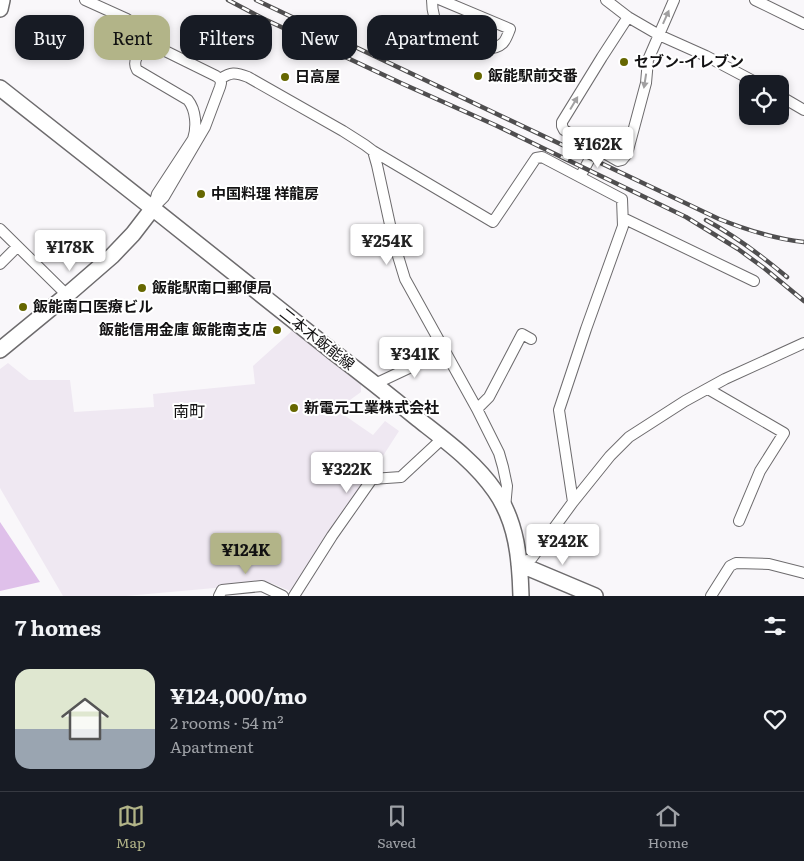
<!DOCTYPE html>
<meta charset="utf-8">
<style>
body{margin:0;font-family:Literata,"Noto Sans JP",serif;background:#242831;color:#f1f3f6;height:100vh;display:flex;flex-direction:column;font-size:19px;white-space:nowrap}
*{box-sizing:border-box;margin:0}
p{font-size:16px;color:#9ea1a6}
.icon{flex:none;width:28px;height:28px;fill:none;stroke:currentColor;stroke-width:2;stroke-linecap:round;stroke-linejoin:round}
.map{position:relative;height:596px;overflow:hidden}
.sheet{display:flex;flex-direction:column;background:#171b24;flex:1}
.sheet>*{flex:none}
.banner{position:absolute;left:15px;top:15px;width:500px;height:45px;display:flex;gap:10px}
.tools{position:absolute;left:739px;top:75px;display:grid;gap:10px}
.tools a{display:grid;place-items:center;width:50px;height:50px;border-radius:10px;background:#171b24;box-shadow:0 2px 8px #0003;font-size:25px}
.price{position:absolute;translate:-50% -42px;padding:0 11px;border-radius:5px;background:#fff;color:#222;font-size:16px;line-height:32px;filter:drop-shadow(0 1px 2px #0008)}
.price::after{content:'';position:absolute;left:50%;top:30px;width:15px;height:11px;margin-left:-8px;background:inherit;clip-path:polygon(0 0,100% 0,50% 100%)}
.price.on{background:#b2b488;color:#111}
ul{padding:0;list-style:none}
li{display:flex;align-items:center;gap:15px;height:125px;padding:0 15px}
li span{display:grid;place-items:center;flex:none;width:140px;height:100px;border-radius:15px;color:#555}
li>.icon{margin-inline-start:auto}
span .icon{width:60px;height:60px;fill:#fffc;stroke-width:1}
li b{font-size:21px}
h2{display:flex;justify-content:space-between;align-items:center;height:60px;padding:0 15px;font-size:21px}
.pill{padding:0 18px;border-radius:15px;background:#171b24;box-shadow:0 2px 8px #0003;font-size:18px;line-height:45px}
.pill.on{background:#b2b488;color:#111}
.menu{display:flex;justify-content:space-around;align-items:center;height:70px;border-top:1px solid #363941;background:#171b24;font-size:14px;color:#9ea1a6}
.menu a{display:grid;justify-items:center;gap:2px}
.menu .on{color:#b2b488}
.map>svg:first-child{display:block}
.built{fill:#efe8f2}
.green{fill:#dfc0ea}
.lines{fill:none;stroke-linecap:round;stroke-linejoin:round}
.street-casing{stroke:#6d6b6d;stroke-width:12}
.secondary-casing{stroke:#6d6b6d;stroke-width:18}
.street{stroke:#fff;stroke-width:10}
.secondary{stroke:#fff;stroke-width:15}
.rail-casing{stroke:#4f4e4f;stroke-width:4.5}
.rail{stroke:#fff;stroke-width:2.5;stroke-dasharray:8;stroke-linecap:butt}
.oneway{fill:#a1a0a1}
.poi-dot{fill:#666701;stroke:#fff;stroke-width:2}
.labels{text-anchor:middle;stroke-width:4;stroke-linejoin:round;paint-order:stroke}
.poi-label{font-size:15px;font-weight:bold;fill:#131213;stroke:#fff;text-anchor:start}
.street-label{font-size:15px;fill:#131213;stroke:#fff}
.neighbourhood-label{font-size:16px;fill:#131213;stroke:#fff}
</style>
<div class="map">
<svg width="804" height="596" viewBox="0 0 804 596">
<rect width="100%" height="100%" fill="#f9f7fa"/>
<path class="built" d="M293,330L361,384V392L350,400L353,405L341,413L373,435L385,421L399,431L295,593L271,583L126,596H63L0,488V369L8,363L29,380H70L74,412L154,407L153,394L255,384L253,366Z"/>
<path class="green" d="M0,522L40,582L0,591Z"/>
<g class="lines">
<defs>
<path id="street" d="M85,0L127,19
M432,0C432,11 434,21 441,30C452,42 489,56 503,43C506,40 508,34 510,29L441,0
M606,0L628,17L659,35L706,56L759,84
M755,0L804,24
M628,17L602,57L562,122V126L564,130L618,161L622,160L627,154L646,83L648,60L674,0
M149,43L216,76L220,79L221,83L220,87L205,127L164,197L153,208L157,194L193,139C197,127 196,110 188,100L137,70C131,60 141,52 146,44Z
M220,79C231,72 235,72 248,77L343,131L365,145L373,151L377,165L394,243L405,279L477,409L499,453L503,467L507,486L505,508
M780,96L804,110
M373,151L493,222L536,158L542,157L622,199L623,226L586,329L559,410L573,502
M580,177L595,149
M623,218L754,281
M0,229L67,295
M0,264L17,247
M375,384L445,351
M708,389L784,433L760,471L739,521
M477,409L489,397L522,334L531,339
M519,564L532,558L573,502L610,456L629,437L685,401L725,379L804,343
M219,596L222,590L262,586L283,596
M294,596L332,536L372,479L401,477L443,438
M711,596L730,566L736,563L769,564L804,573"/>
<path id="secondary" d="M0,9L2,0
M0,88C111,175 222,263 332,351C361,373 390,396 418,419C446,441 475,462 495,491C517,522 520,560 521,596
M0,350L67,295L112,256L133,234L153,208
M519,564L595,596"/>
</defs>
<use href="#street" class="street-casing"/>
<use href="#secondary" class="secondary-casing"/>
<use href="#street" class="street"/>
<use href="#secondary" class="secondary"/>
<defs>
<path id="rail" d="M228,0L262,18L403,84L495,125L686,217L738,249L764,268L804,301
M256,0L719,219C747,230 774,239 804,242
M706,220C735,236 762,256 787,277"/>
</defs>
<use href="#rail" class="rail-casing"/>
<use href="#rail" class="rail"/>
</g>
<defs><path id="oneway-solid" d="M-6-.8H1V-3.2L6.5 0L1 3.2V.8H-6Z" transform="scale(1.25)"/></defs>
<g class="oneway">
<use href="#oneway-solid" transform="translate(666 17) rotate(-66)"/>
<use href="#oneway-solid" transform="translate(645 81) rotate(99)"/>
<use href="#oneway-solid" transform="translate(574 103) rotate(-59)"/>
</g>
<g class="poi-dot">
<circle cx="624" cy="62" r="5"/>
<circle cx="478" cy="76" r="5"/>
<circle cx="285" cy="77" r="5"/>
<circle cx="201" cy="194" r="5"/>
<circle cx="142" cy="288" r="5"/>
<circle cx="23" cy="307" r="5"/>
<circle cx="277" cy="330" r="5"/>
<circle cx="294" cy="408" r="5"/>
</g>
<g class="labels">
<g class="poi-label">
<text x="634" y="67">セブン-イレブン</text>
<text x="488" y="81">飯能駅前交番</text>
<text x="295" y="82">日高屋</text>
<text x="211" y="199">中国料理 祥龍房</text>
<text x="152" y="293">飯能駅南口郵便局</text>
<text x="33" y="312">飯能南口医療ビル</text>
<text x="267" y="335" text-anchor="end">飯能信用金庫 飯能南支店</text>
<text x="304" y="413">新電元工業株式会社</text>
</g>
<g class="street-label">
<text transform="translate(317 339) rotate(38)" y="5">二本木飯能線</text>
</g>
<g class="neighbourhood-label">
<text x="189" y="417">南町</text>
</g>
</g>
</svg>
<div class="tools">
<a><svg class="icon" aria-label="locate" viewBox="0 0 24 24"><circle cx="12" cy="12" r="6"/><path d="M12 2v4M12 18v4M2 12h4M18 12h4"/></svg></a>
</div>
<b class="price" style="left:598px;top:169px">¥162K</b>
<b class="price" style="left:387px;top:266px">¥254K</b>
<b class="price" style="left:70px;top:272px">¥178K</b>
<b class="price" style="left:415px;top:379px">¥341K</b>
<b class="price" style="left:347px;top:494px">¥322K</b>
<b class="price" style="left:563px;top:566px">¥242K</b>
<b class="price on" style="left:246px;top:575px">¥124K</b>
<div class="banner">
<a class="pill">Buy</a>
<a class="pill on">Rent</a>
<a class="pill">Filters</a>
<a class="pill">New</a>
<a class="pill">Apartment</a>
</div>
</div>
<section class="sheet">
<h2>7 homes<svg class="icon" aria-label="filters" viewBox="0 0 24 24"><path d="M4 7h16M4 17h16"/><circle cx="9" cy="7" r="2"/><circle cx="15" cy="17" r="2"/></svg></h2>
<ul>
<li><span style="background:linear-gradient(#dfe7d0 60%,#9aa5b1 0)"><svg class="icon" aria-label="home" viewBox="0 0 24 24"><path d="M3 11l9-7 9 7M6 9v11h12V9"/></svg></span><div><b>¥124,000/mo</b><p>2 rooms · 54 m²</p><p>Apartment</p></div><svg class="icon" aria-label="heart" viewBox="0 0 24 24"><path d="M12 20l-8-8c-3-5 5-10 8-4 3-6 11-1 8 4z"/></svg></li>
</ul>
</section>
<nav class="menu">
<a class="on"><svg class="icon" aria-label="map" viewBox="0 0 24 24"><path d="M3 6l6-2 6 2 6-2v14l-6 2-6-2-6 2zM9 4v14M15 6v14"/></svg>Map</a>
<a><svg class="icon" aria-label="saved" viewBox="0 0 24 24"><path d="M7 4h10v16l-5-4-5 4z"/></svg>Saved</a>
<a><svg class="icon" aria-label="home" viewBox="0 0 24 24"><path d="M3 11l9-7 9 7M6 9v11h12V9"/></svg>Home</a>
</nav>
